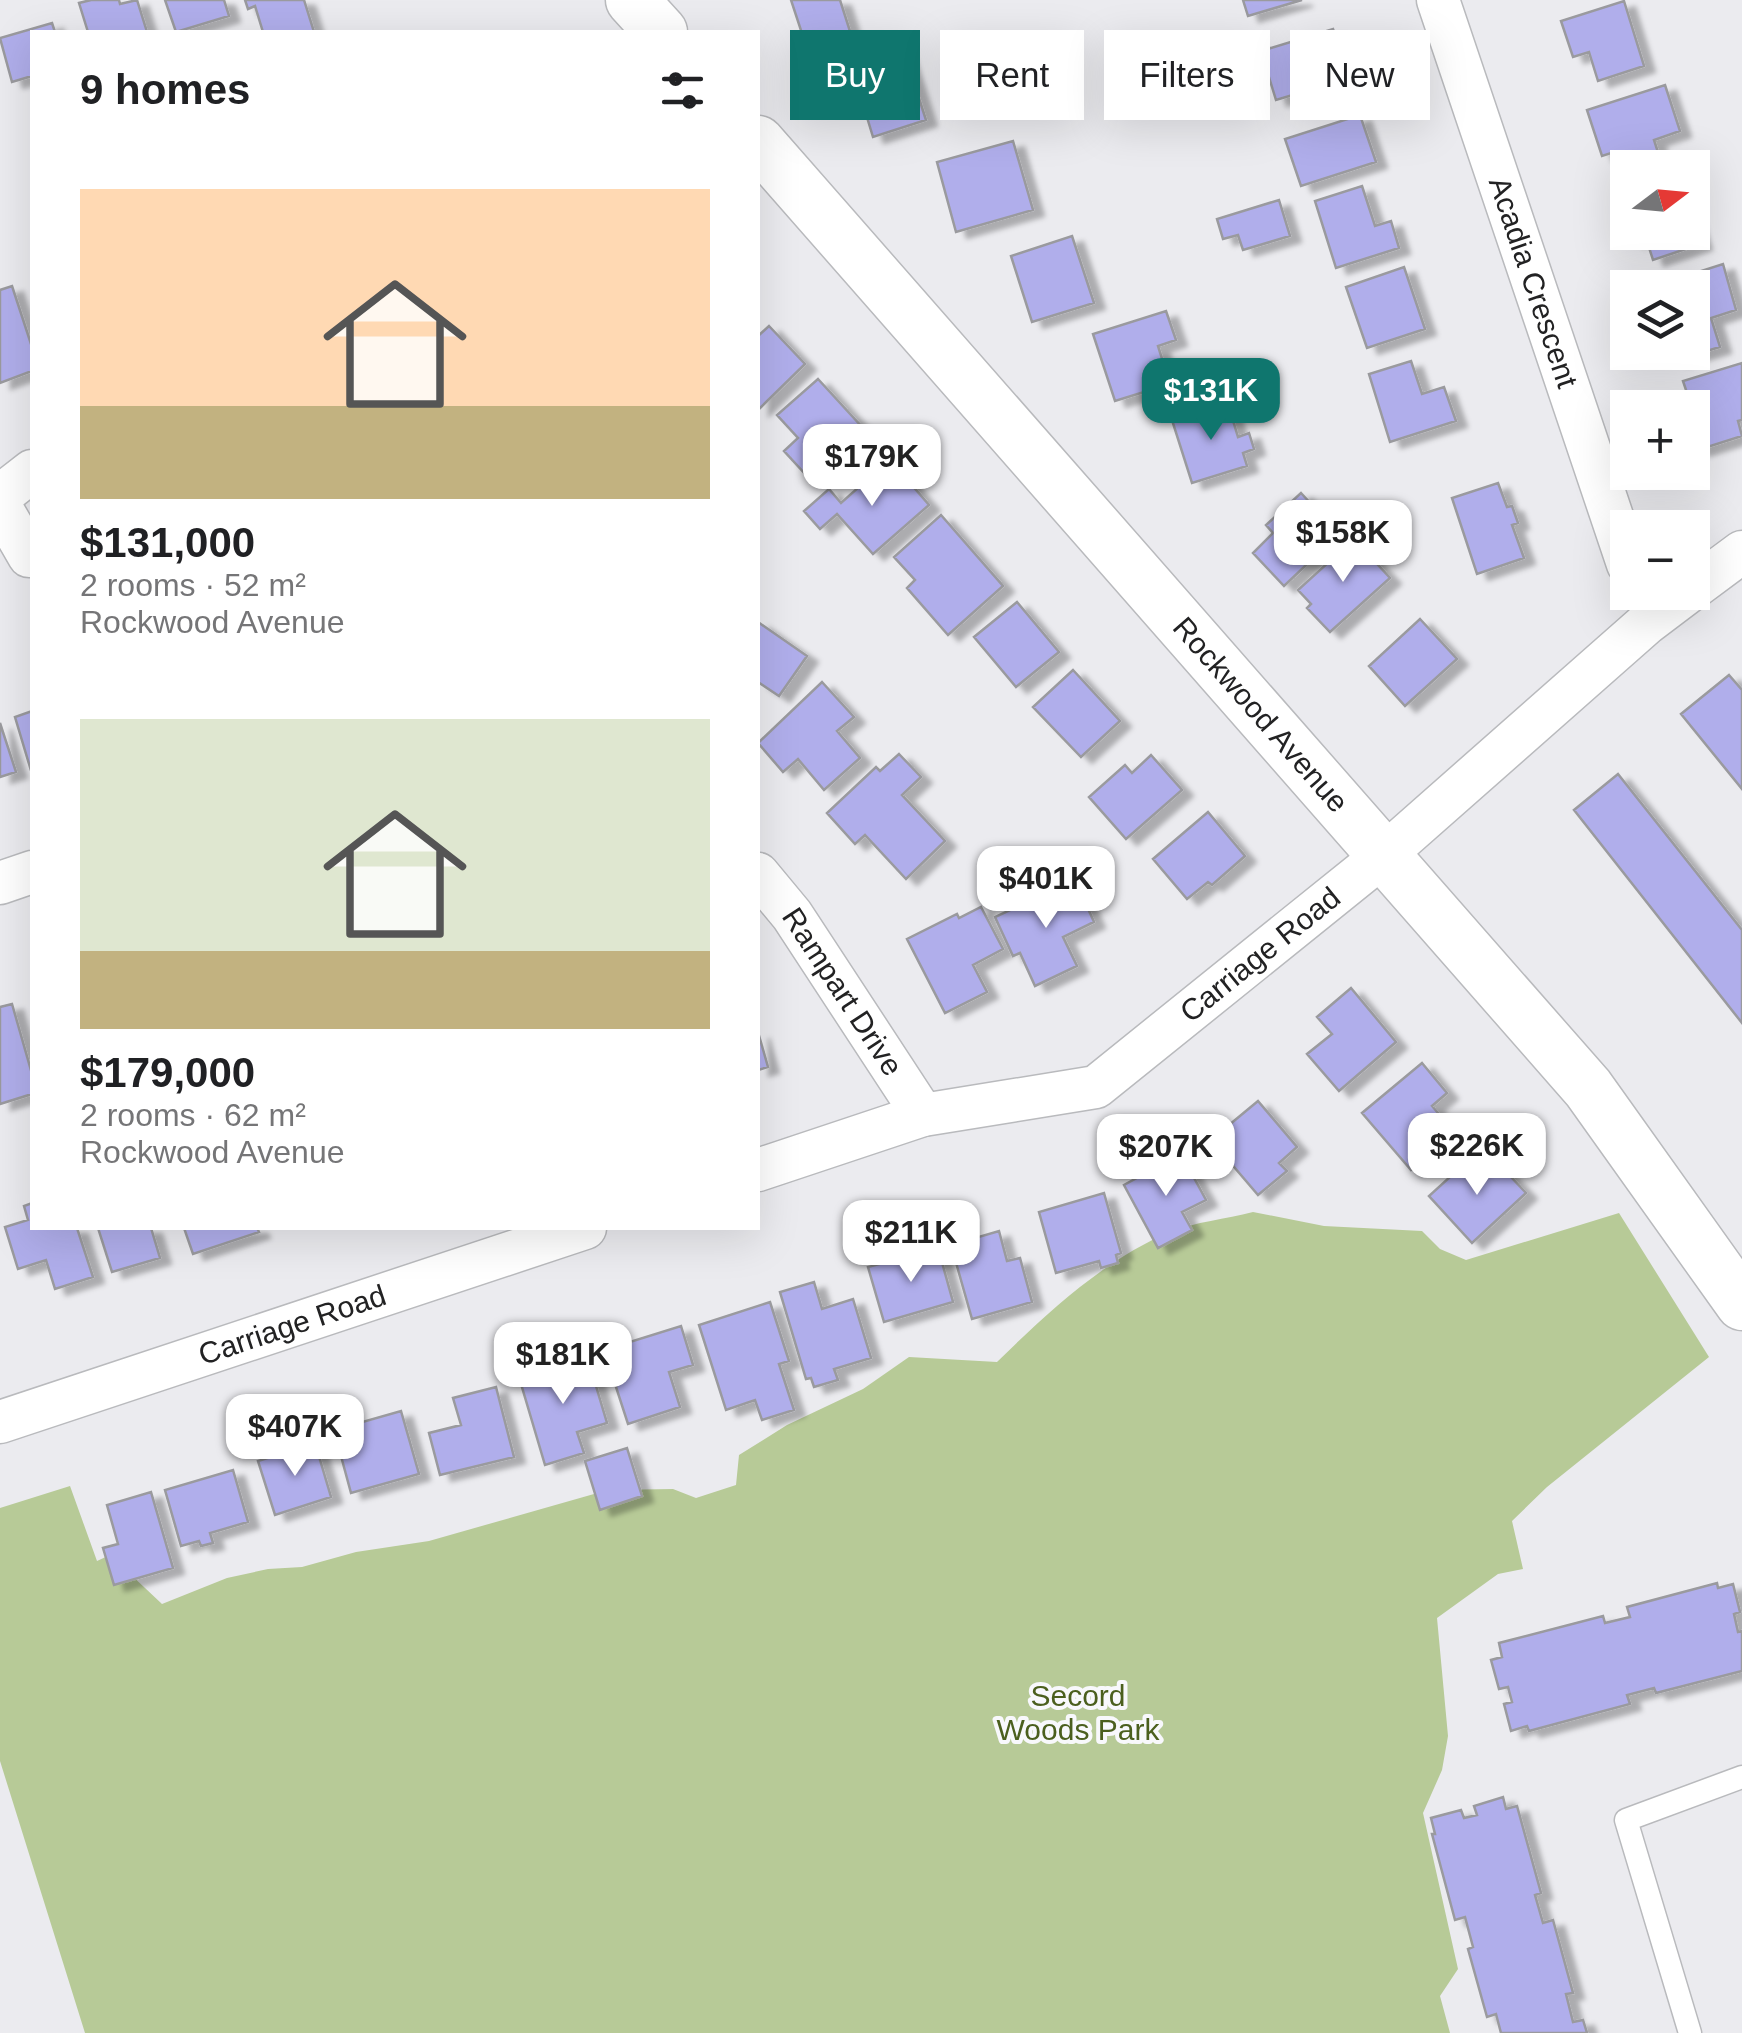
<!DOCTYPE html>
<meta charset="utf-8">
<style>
body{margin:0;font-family:Helvetica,sans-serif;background:#f6f6f6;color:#202124;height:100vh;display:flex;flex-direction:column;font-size:38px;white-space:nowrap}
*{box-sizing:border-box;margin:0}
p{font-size:32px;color:#757577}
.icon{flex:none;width:55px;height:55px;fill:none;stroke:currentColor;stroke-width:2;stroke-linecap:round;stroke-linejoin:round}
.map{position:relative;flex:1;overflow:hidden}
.drawer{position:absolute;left:30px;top:30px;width:730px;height:1200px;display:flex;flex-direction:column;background:#fff;border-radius:0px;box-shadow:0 10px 40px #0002}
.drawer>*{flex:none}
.guide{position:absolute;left:790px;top:30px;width:800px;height:90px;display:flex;gap:20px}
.needle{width:65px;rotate:74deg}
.controls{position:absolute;left:1610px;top:150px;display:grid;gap:20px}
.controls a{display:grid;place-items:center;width:100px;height:100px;border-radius:0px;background:#fff;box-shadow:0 10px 40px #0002;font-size:50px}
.price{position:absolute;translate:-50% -85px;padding:0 22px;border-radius:20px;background:#fff;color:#222;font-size:32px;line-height:65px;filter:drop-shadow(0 2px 5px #0008)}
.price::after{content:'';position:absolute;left:50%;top:60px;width:30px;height:22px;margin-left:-15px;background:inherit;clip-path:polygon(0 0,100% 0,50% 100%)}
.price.on{background:#0f766e;color:#fff}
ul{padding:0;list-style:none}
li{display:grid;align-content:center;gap:20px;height:530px;padding:0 50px}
li span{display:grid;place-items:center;height:310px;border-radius:0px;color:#555}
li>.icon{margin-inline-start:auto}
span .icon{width:180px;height:180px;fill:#fffc;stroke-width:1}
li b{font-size:42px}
h2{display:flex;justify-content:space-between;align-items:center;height:120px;padding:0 50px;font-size:42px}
.tag{padding:0 35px;border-radius:0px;background:#fff;box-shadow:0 10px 40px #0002;font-size:35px;line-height:90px}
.tag.on{background:#0f766e;color:#fff}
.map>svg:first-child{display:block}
.green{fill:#b7ca97}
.building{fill:#b0aeeb;stroke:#9a9a9e;stroke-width:2.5;filter:url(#shadow)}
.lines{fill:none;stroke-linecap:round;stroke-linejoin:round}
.service-casing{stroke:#b9babd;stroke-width:25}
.minor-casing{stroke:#b9babd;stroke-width:45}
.tertiary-casing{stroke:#b9babd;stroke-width:55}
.service{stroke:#fff;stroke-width:22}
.minor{stroke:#fff;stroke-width:42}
.tertiary{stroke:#fff;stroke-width:52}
.labels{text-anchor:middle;stroke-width:8;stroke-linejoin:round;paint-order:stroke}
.street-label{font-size:30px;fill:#222223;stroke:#f8f8fc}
.park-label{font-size:30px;fill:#4b5f1e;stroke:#f8f8fc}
</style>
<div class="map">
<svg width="1742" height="2033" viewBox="0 0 1742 2033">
<defs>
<filter id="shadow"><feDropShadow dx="11" dy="6" stdDeviation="2.5" flood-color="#0004"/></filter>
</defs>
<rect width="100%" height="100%" fill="#ebebef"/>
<path class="green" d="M1253,1212L1324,1226L1422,1231L1440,1249L1466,1260L1619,1213L1709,1357L1547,1487L1512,1521L1523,1569L1498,1574L1437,1618L1448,1736L1442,1770L1423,1813L1458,1969L1440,1996L1450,2033H85L0,1761V1508L70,1486L97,1561L110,1555L162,1604L227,1578L268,1569L302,1567L356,1552L429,1541L608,1490L673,1489L696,1498L736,1485L739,1455L787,1425L863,1389L909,1357L997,1362C1047,1313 1105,1259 1170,1232C1195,1222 1226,1219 1253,1212Z"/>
<path class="building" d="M91,0H119L120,4L137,0L147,32H88L79,3Z
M165,0H224L229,16L176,32Z
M245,0H304L314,32H263L255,6L248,9Z
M791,0H840L856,50L812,64Z
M1243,0H1302L1248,16Z
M1624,1L1644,66L1598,81L1589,52L1573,57L1561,21Z
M52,23L55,32H32V76L12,82L0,38Z
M1333,29L1338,43L1343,41L1353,77L1276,100L1261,51Z
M902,46L926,120L873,137L859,91L854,93L845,64Z
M1665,85L1680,131L1654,140L1663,168H1628V181L1621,183L1611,153L1602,156L1587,110Z
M1360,115L1376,162L1301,186L1285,139Z
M1013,141L1033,210L956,232L937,162Z
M1362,186L1375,226L1391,221L1399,248L1336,268L1315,201Z
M1279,200L1290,236L1243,250L1238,235L1223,239L1217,219Z
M1692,216L1701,244L1653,260L1646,238L1633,241L1631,232H1692Z
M1072,236L1094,303L1032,322L1011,256Z
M1723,264L1736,310L1711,318L1720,347L1677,360L1675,352H1692V288H1648Z
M1404,267L1425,329L1367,348L1346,287Z
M12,286L32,347V371L0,383V290Z
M1166,311L1176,340L1158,346L1170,384L1115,401L1093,334Z
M769,326L805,364L758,410V336Z
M1411,361L1422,394L1444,387L1456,421L1390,442L1369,374Z
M1742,363V420L1738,421L1742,436L1698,450L1692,432V408L1683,381Z
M818,379L862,427L807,476L784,451L798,438L777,415Z
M1228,404L1238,437L1249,433L1254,449L1243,453L1247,466L1192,483L1172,420Z
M897,468L929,505L873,554L837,514L820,529L804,511L829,489L841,503L869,478L876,487Z
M1498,483L1507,507L1512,506L1518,523L1512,525L1524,558L1477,574L1452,498Z
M1301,493L1339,534L1284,586L1253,553L1273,533L1266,525Z
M941,515L1003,586L948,635L907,588L915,580L894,557Z
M1354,539L1390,578L1330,632L1307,608L1311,604L1298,590Z
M1017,602L1059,652L1016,687L974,637Z
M1420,619L1457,659L1405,706L1369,666Z
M758,622L807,656L779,696L758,682Z
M1073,670L1120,721L1081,757L1033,707Z
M1729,675L1742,690V789L1681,714Z
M822,682L854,717L837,731L860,758L824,790L798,759L783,772L758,743Z
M32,711V774L15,717Z
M0,723L16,772L0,777Z
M899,754L921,777L902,795L945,841L906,879L865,835L855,844L827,813L876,767L880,771Z
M1151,755L1182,790L1126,839L1089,797L1125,765L1132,773Z
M1618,774L1742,930V1023L1574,810Z
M1208,812L1245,856L1212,885L1208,882L1187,899L1153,859Z
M1075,880L1094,922L1063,937L1077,966L1035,986L1020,953L1013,956L995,917Z
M981,907L1003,949L973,965L987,992L945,1013L907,939L957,914L959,918Z
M1351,988L1396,1042L1339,1091L1307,1054L1332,1034L1317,1017Z
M12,1004L32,1074V1094L0,1104V1007Z
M758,1032L768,1067L758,1070Z
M1422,1063L1447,1093L1432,1106L1455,1133L1411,1170L1362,1113Z
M1258,1101L1297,1147L1279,1163L1287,1171L1258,1195L1211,1140Z
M1181,1154L1206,1200L1182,1212L1192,1230L1158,1248L1124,1185Z
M1493,1158L1526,1193L1472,1243L1429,1196L1462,1166L1473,1177Z
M1104,1193L1121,1253L1116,1255L1118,1263L1101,1268L1099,1261L1056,1273L1039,1212Z
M32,1203V1228H77L93,1277L55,1289L46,1260L18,1269L5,1227L28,1220L24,1206Z
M98,1228H151L160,1258L112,1272Z
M184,1228H257L259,1232L193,1254Z
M999,1231L1007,1261L1020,1258L1032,1302L972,1319L951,1245Z
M938,1248L953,1302L884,1322L868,1267Z
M814,1282L822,1309L853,1299L871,1358L834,1369L838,1380L814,1387L811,1378L806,1379L780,1292Z
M770,1302L789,1361L779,1364L794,1410L762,1420L755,1400L726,1410L699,1325Z
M681,1326L693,1365L669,1372L680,1407L628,1424L604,1350Z
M587,1356L607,1423L577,1432L584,1453L545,1465L519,1377Z
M496,1387L514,1457L440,1475L429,1433L461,1425L453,1398Z
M401,1411L419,1474L351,1493L334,1430Z
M315,1443L331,1497L275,1515L258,1461Z
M627,1448L642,1496L600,1510L585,1461Z
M233,1470L248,1522L210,1533L213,1543L201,1546L199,1541L181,1546L165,1490Z
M151,1492L173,1568L114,1585L103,1548L118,1544L107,1505Z
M1717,1583L1718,1588L1733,1584L1740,1612L1734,1614L1738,1632L1742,1631V1671L1656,1693L1654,1688L1627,1695L1630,1704L1529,1731L1527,1726L1511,1731L1504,1704L1512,1702L1508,1687L1499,1689L1491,1660L1502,1657L1499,1643L1603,1616L1605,1623L1630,1617L1627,1607Z
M1503,1797L1506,1809L1517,1806L1541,1893L1535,1895L1543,1923L1553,1920L1573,1993L1566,1994L1573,2022L1583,2020L1587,2033H1501L1496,2014L1487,2017L1468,1949L1473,1947L1465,1917L1455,1920L1432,1834H1435L1431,1818L1461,1810L1464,1818L1477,1815L1474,1806Z"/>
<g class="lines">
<defs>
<path id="service" d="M1690,2033L1626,1820L1742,1777"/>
<g id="minor">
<path id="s1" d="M1438,0L1628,564"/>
<path d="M0,496L32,471"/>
<path d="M0,506L29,556H32"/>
<path d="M1692,589L1742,552"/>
<path id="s2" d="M758,874L792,915L923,1115"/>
<path d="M0,883L32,872"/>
<path id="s3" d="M758,1170L923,1115L1096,1087L1384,855L1647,623L1688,592"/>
<path id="s4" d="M0,1422L585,1228"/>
</g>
<g id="tertiary">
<path d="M632,0L661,32"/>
<path id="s5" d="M758,142L1588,1088L1742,1304"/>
</g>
</defs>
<use href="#service" class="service-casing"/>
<use href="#minor" class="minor-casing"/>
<use href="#tertiary" class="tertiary-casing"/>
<use href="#service" class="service"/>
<use href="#minor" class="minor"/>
<use href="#tertiary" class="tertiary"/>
</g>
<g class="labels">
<g class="street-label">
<text dy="10" stroke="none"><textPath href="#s1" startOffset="298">Acadia Crescent</textPath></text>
<text dy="10" stroke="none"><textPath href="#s5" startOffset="762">Rockwood Avenue</textPath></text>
<text dy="10" stroke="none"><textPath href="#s3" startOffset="560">Carriage Road</textPath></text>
<text dy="10" stroke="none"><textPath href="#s2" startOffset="145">Rampart Drive</textPath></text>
<text dy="10" stroke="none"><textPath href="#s4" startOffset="308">Carriage Road</textPath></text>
</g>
<g class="park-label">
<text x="1078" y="1706">Secord<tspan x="1078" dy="34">Woods Park</tspan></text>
</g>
</g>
</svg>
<div class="controls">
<a><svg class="needle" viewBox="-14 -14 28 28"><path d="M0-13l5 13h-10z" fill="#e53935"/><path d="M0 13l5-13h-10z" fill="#757577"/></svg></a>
<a><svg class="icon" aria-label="layers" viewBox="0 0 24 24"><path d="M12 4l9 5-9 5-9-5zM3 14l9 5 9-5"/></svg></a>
<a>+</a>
<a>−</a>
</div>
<b class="price on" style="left:1211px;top:443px">$131K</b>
<b class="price" style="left:872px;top:509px">$179K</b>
<b class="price" style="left:1343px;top:585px">$158K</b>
<b class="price" style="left:1046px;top:931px">$401K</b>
<b class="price" style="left:1477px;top:1198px">$226K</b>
<b class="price" style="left:1166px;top:1199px">$207K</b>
<b class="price" style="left:911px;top:1285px">$211K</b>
<b class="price" style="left:563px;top:1407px">$181K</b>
<b class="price" style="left:295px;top:1479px">$407K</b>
<div class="guide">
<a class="tag on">Buy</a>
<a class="tag">Rent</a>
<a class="tag">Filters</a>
<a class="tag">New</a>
</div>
<section class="drawer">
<h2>9 homes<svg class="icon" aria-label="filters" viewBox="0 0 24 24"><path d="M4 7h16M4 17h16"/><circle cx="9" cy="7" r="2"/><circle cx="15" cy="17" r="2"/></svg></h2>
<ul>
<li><span style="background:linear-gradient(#ffd9b3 70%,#c2b280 0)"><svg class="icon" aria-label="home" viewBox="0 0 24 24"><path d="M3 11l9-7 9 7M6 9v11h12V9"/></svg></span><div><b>$131,000</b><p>2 rooms · 52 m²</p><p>Rockwood Avenue</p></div></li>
<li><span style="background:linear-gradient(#dfe7d0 75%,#c2b280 0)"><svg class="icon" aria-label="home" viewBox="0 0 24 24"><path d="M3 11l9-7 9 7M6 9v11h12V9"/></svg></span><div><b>$179,000</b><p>2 rooms · 62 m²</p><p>Rockwood Avenue</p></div></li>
</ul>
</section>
</div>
